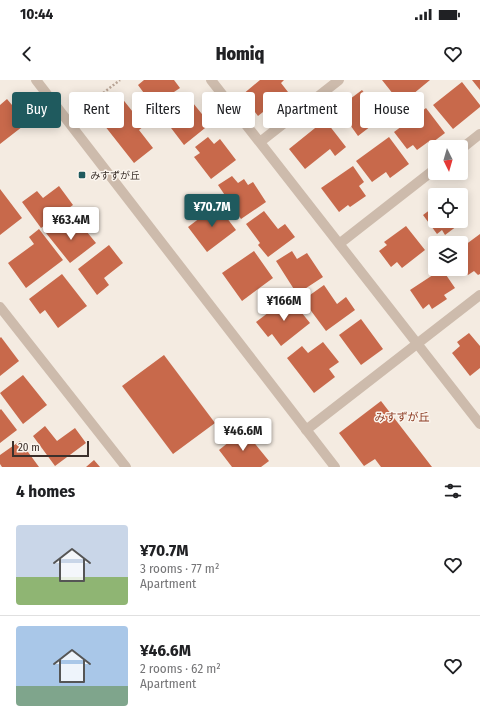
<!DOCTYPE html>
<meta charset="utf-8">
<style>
body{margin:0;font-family:"Fira Sans Condensed","Noto Sans JP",sans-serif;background:#f6f6f6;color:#202124;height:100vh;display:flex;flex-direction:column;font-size:15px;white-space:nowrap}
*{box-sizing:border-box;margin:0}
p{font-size:13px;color:#757577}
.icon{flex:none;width:22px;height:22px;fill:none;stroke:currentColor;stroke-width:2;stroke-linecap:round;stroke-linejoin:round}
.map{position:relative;height:387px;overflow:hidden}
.drawer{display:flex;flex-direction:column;background:#fff;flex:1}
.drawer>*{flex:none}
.guide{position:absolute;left:12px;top:12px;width:456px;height:36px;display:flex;gap:8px}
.needle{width:26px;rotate:175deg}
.fabs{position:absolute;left:428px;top:60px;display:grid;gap:8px}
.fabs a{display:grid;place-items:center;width:40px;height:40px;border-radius:4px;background:#fff;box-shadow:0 2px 10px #0003;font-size:20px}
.scale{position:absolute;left:12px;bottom:10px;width:77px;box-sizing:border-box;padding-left:4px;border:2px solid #3b302b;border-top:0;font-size:11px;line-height:14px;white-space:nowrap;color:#3b302b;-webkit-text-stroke:3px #fbf5ee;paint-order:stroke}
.price{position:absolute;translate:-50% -34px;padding:0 9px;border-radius:4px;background:#fff;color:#222;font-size:13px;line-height:26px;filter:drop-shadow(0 1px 2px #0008)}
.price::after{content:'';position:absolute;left:50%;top:24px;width:12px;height:9px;margin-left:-6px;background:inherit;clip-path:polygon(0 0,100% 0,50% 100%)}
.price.current{background:#1f5a5e;color:#fff}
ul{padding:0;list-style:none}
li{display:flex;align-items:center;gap:12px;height:100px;padding:0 16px}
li+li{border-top:1px solid #e0e0e0}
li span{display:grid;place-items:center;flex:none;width:112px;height:80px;border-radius:4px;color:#555}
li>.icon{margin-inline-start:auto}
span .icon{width:48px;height:48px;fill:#fffc;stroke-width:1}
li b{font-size:17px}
h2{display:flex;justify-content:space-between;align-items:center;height:48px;padding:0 16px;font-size:17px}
.chip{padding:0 14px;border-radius:4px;background:#fff;box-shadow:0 2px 10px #0003;font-size:14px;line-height:36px}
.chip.current{background:#1f5a5e;color:#fff}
.status{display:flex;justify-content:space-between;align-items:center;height:28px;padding:0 20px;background:#fff;direction:ltr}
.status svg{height:11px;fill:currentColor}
header{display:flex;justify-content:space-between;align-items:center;height:52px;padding:0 16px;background:#fff;font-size:18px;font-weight:800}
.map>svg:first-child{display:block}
.building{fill:#c8694b}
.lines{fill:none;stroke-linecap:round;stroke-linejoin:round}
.path{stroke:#b9a596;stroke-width:2.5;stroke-dasharray:2 2;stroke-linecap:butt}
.minor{stroke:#cdbbac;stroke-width:10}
.tertiary{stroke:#cdbbac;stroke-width:10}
.poi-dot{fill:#1f5a5e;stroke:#fbf5ee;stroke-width:1.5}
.labels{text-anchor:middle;stroke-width:3;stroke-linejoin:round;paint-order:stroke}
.poi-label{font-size:10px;fill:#3b302b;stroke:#fbf5ee;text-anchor:start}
.neighbourhood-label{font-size:11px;fill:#8c3b22;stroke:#fbf5ee}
</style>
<div class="status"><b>10:44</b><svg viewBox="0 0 49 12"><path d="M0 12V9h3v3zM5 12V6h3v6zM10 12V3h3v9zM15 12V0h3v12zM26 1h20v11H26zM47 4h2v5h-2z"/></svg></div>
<header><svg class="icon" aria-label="back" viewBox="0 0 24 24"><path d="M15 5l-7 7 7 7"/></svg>Homiq<svg class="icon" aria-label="heart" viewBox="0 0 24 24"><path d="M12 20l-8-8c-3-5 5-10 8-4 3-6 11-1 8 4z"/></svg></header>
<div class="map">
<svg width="480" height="387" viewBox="0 0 480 387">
<rect width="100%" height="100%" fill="#f4ebe1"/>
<path class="building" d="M144,0H174L180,8L174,12L178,17L164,27L155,15L149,20L138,5Z
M260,0H284L281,3L288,12L258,36L242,15Z
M382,0H430L401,24Z
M472,0H480V10Z
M462,2L480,25V27L453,49L433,25Z
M362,10L368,18L374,14L388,33L358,56L338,28Z
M121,17L144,46L139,50L153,68L134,83L97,36Z
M7,19L27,43L0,64V25Z
M182,23L186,28L193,23L210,44L184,65L168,44L174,39L169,33Z
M426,28L445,53L429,65L428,62L417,70L413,65L407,69L394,52Z
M325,40L346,67L335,76L330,69L305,89L289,69Z
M208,57L214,64L220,59L236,80L211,99L194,77L200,73L195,67Z
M389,57L409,84L390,98L386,92L372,102L356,81Z
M353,86L364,102L359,106L366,116L350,127L348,125L339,132L321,108Z
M232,96L238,103L244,99L248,105L253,102L266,122L241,139L218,105Z
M59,106L73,125L41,148L22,122L37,111L43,118Z
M0,109L22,138L0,155Z
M461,124L467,133L461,138Z
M217,125L236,150L207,172L188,147Z
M435,126V141H459L461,143L445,155L442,150L437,154L423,135Z
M264,131L278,149L285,144L295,157L268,177L258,165L260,163L246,144Z
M63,140L73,153L82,146L96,163L70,183L46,153Z
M406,146L425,170L402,188L397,182L391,187L379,171L387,165L384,162Z
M39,149L63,180L26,208L8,183L34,164L29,157Z
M480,154V194L478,195L474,191L468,195L461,186V176L464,173L461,168Z
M109,165L123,183L104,198L109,205L97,215L78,189Z
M254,171L273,198L242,221L222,193Z
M292,171L297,179L307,173L323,197L297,214L276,181Z
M442,189L455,208L444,215L447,219L432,229L429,224L423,229L410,210Z
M62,194L87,226L58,248L45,230L40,234L29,219Z
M324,205L337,224L346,217L355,230L326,251L303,220Z
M289,217L310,243L281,266L272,254L268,257L256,242Z
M361,239L383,269L361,285L339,255Z
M469,253L480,266V288L470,296L452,273L460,266L457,262Z
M1,257L19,281L0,296V258Z
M323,262L339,282L329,289L335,297L314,313L287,278L302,266L308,273Z
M164,275L215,343L173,374L122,306Z
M23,295L47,325L23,344L0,313Z
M381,321L432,387H381L375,379L364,386L339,353Z
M1,329L17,350L0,363V330Z
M45,346L57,361L75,348L86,363L55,386L33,356Z
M244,350L269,381L261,387H232L219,370Z
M20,361L39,387H2L0,384V375Z
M94,380L100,387H86Z"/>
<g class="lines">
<path class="path" d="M81,30L120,0"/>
<path class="minor" d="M211,0L480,344
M260,62L339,0
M461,69L480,54
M339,164L435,89
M0,227L126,387
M306,350L480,215"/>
<path class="tertiary" d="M36,0L335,387"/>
</g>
<rect class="poi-dot" x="78" y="91" width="8" height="8" rx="2"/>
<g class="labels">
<g class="poi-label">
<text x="90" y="99">みすずが丘</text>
</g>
<g class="neighbourhood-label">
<text x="402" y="341">みすずが丘</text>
</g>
</g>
</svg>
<div class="fabs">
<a><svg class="needle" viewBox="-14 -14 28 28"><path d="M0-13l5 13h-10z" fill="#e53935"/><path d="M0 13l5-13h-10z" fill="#757577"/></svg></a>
<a><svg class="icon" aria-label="locate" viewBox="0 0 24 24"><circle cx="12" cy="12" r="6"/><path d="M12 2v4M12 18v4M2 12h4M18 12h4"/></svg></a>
<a><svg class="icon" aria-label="layers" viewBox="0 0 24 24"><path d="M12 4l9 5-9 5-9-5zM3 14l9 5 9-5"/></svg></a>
</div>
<div class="scale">20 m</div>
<b class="price current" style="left:212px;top:148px">¥70.7M</b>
<b class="price" style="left:71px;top:161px">¥63.4M</b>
<b class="price" style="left:284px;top:242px">¥166M</b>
<b class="price" style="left:243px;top:372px">¥46.6M</b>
<div class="guide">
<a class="chip current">Buy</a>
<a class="chip">Rent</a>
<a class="chip">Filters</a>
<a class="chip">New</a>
<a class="chip">Apartment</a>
<a class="chip">House</a>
</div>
</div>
<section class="drawer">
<h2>4 homes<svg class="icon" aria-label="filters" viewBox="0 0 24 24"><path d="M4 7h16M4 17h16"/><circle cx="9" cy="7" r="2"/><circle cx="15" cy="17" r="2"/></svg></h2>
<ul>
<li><span style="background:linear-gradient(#c9d6e8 65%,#8fb573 0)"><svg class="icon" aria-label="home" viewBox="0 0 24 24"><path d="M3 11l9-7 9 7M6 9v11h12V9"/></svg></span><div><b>¥70.7M</b><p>3 rooms · 77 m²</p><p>Apartment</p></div><svg class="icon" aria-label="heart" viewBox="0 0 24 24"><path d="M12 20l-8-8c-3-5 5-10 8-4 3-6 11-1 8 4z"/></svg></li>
<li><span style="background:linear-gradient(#a9c7e8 75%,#7fa58c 0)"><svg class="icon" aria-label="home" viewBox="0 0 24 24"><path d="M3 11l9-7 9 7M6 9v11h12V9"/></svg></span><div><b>¥46.6M</b><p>2 rooms · 62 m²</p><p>Apartment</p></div><svg class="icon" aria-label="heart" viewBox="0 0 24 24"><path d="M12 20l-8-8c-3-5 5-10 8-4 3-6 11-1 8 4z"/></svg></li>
</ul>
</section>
